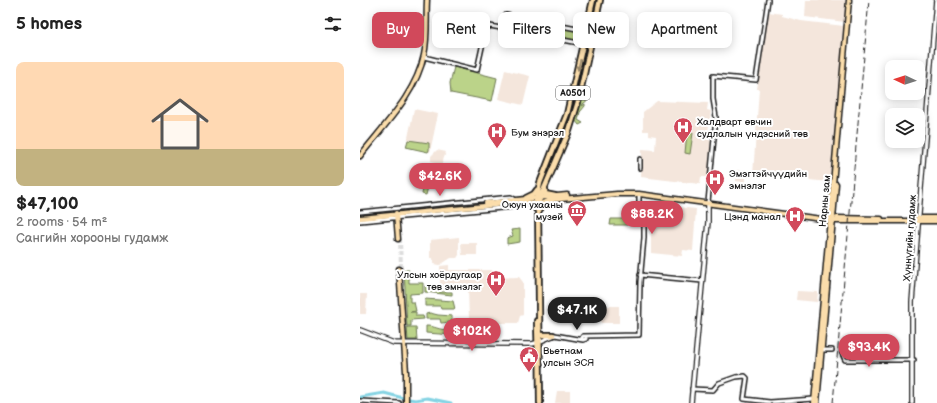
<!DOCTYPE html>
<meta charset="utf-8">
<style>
body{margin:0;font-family:"Balsamiq Sans",sans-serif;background:#f2f2f2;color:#222;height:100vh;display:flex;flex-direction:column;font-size:15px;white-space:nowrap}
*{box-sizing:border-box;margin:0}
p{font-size:13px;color:#767676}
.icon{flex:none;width:22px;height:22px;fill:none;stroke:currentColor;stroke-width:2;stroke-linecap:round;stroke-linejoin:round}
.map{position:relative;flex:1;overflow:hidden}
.details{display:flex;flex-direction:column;background:#fff;width:360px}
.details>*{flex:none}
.hud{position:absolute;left:12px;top:12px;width:380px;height:36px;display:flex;gap:8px}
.needle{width:26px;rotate:274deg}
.fabs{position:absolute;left:525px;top:60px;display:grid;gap:8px}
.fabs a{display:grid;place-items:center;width:40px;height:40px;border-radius:8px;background:#fff;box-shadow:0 2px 10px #0003;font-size:20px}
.price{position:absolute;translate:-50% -34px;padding:0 9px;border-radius:14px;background:#d1495b;color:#fff;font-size:13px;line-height:26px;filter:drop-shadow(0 1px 2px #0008)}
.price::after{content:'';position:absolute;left:50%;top:24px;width:12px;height:9px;margin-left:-6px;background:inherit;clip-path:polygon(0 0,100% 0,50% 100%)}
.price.selected{background:#222;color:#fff}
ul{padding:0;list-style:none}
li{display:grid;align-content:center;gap:8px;height:212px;padding:0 16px}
li span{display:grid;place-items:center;height:124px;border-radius:8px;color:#555}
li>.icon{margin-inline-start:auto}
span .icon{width:72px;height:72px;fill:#fffc;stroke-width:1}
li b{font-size:17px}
h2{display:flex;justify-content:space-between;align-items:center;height:48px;padding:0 16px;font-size:17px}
.tag{padding:0 14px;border-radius:8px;background:#fff;box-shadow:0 2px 10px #0003;font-size:14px;line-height:36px}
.tag.selected{background:#d1495b;color:#fff}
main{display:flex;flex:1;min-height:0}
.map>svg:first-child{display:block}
.built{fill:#f4e6dc}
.green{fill:#bbd389;stroke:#6c7852}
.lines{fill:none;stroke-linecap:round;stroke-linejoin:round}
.river{stroke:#85d3e3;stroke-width:3}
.tertiary-tunnel{stroke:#ddd;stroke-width:3;stroke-dasharray:3 1.5;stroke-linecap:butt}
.primary-tunnel{stroke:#ddd;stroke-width:4;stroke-dasharray:4 2;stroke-linecap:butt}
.tertiary-casing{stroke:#1c1c1c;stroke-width:6}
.secondary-casing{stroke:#1c1c1c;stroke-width:6}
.primary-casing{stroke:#1c1c1c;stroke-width:7}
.trunk-casing{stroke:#1c1c1c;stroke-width:8}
.tertiary{stroke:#fff;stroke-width:3}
.secondary{stroke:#fff;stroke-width:3.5}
.primary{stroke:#fbddab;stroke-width:4}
.trunk{stroke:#fbddab;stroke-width:4.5}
.rail{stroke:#1c1c1c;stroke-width:1;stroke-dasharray:6 3;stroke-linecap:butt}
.oneway{fill:#97866b}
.labels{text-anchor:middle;stroke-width:4;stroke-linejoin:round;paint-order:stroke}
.shield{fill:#fff;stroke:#606060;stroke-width:1}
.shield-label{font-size:9px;font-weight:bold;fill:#1c1c1c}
.poi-label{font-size:10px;fill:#1c1c1c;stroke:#fff;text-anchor:start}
.street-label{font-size:10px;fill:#1c1c1c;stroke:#fff}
</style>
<main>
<section class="details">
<h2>5 homes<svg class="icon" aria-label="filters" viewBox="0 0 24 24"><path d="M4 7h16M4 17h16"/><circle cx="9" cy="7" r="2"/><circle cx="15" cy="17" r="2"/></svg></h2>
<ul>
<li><span style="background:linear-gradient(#ffd9b3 70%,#c2b280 0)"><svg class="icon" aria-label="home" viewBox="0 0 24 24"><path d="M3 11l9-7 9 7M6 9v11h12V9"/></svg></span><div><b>$47,100</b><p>2 rooms · 54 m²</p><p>Сангийн хорооны гудамж</p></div></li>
</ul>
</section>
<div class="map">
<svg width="577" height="403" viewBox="0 0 577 403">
<rect width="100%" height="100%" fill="#fff"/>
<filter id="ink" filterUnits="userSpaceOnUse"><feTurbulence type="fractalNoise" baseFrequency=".025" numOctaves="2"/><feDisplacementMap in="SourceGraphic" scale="8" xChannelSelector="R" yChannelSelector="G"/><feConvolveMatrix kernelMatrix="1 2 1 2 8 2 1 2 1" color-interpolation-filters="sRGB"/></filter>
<g filter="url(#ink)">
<path class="built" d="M446,0H487L485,22L445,17Z
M408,12L422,14V16L441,21L484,26L470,182L393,175L399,89H397Z
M145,70L170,76L163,105L138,99Z
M297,101L348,103L347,110L351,111L347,139L351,140L348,177H341L340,184L281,177L282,149L295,150L296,136L289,135V131H283V112Z
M54,109L78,114L70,152L46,147Z
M77,150L86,152L81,166L75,164V162L71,161V156Z
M377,170L387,171L385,182L376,181Z
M297,205L336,209L333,251L323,250L322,256L291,253V233Z
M99,237V255L97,258H91L80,265L73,264V258H70V240Z
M101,243H117V255H102Z
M89,265V270H132L133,278L159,277L163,282V315L160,316L158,323H136V339H122V329L109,328L108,325H100V321H109L108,287L83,290L80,285V266Z
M437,291L458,292L457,302L436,300Z
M0,294H7L6,314H0Z
M241,306H259V323H241Z
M197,391H210V403H195Z"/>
<path class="green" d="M233,20L214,110L199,147L198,145L213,99L230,21Z
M192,25L224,31L222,42L207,39L206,37L190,36Z
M94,67L137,78L132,101L91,93L90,83Z
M222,96L229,99L223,104L222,106L225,104V106L220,112L218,120L223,123L219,125L215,120Z
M327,132L333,133L330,154L325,153Z
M48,140L69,143V150L68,152L46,147Z
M68,165L73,166L66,195L62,194Z
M251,219H268L267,225H250Z
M160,229V242L147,244V238L153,236L151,230Z
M44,270H49V283H63V293L50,294V302H54L56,311L50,312H56V316H63L64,319L51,320V326H47Z
M65,286H75L80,292H92V295L65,292Z
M65,299L93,301L95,309H81L80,306H65Z
M70,313L78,315L92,316V322L81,323L80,319H66V314Z
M66,326C75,326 78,330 89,330V334L93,335L66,333Z
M47,327H56L57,340H48Z"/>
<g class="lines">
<path class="river" d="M0,397L24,393L43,398L55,400L67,398L91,403"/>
<path class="tertiary-tunnel" d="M472,350L480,351L482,353"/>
<path class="primary-tunnel" d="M40,239L41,268"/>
<defs>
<path id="tertiary" d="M143,28L146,15L227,31
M64,57L117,70L126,29L130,26L224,44
M280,168V159
M348,202L356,117L353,99V76L396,80L408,0
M0,212L151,197L156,200
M0,221L153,207L158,203
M280,275L342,281
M221,339L223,336L279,335L280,282L284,238V210L279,203V194
M181,341L195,335L223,340L226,339V336
M462,350H472
M482,353L485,360H554
M332,389L353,390L359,383L376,377L385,376L387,378L384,399L410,402L454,399
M0,401L39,403"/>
<path id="secondary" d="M0,330L34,343L172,344L180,342
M331,403L348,222V202
M552,403V302L576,0"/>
<path id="primary" d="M0,156C24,125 56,94 64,55C68,37 66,18 67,0
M190,200L257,194H279L476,221H577
M126,203L207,195
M36,213L38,239
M0,218L165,202
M477,218L521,219
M557,218H577
M39,269L46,372V403
M454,403L489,0
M457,403L476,184"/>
<path id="trunk" d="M185,189V194L195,196
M166,198L174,194L177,190
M176,201L180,183L207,114L233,0
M162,202L172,203L176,209
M180,209L183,203L192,200
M177,321L178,363
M181,335H193
M180,403L178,203L209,131L218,102L240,0"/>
</defs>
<use href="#tertiary" class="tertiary-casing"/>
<use href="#secondary" class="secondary-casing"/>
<use href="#primary" class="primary-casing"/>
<use href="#trunk" class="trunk-casing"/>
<use href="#tertiary" class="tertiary"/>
<use href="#secondary" class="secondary"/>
<use href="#primary" class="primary"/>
<use href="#trunk" class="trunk"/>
<path class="rail" d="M473,403L509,0"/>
</g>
<defs><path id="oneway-solid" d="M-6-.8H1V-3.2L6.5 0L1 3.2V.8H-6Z"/></defs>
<use class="oneway" href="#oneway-solid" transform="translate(219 65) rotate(103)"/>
</g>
<defs>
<symbol id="hospital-pin" viewBox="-11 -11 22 30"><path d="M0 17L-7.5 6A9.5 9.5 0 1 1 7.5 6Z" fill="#d1495b" stroke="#fff"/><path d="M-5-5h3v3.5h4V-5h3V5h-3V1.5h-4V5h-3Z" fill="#fff"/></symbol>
<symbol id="museum-pin" viewBox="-11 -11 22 30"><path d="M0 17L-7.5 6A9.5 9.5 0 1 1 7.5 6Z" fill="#d1495b" stroke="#fff"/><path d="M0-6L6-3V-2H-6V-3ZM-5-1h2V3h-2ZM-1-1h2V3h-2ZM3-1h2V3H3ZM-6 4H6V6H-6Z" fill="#fff"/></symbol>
<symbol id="civic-pin" viewBox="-11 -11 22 30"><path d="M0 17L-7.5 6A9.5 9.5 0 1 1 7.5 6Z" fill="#d1495b" stroke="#fff"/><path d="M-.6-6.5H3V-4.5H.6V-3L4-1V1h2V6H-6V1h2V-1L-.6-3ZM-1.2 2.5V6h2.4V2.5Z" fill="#fff"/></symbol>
</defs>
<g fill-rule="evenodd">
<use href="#hospital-pin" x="312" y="116" width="22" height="30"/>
<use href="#hospital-pin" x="126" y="121" width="22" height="30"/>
<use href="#hospital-pin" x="344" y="168" width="22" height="30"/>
<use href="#museum-pin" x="206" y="199" width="22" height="30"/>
<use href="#hospital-pin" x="424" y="205" width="22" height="30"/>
<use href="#hospital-pin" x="125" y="269" width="22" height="30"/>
<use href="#civic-pin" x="158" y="345" width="22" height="30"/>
</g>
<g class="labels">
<rect class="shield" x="196" y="86" width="34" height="14" rx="3"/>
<g class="shield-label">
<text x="213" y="96">A0501</text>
</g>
<g class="poi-label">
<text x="337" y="125">Халдварт өвчин<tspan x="337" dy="12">судлалын үндэсний төв</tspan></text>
<text x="151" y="136">Бум энэрэл</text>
<text x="369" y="177">Эмэгтэйчүүдийн<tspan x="369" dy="12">эмнэлэг</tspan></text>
<text x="203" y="208" text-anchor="end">Оюун ухааны<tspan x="203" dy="12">музей</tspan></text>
<text x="421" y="220" text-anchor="end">Цэнд манал</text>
<text x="122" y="278" text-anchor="end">Улсын хоёрдугаар<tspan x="122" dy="12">төв эмнэлэг</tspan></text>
<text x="183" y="354">Вьетнам<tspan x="183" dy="12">улсын ЭСЯ</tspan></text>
</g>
<g class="street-label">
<text transform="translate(464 201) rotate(-85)" y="4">Нарны зам</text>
<text transform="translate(549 238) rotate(-86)" y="4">Хүннүгийн гудамж</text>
</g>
</g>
</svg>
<div class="fabs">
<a><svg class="needle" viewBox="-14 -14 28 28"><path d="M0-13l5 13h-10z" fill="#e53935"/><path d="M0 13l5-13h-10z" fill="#767676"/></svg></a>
<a><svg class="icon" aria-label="layers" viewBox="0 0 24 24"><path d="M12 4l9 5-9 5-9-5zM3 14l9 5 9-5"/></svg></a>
</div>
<b class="price" style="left:80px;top:197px">$42.6K</b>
<b class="price" style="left:292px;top:235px">$88.2K</b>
<b class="price selected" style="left:217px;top:331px">$47.1K</b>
<b class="price" style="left:112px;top:352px">$102K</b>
<b class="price" style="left:509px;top:368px">$93.4K</b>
<div class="hud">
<a class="tag selected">Buy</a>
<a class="tag">Rent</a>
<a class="tag">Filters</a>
<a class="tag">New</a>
<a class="tag">Apartment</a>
</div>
</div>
</main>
